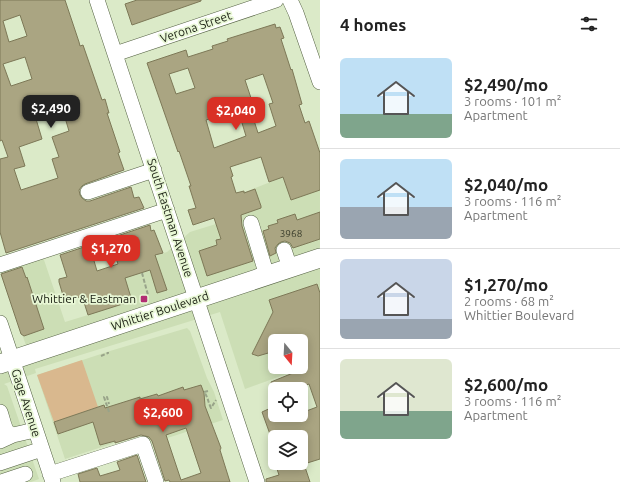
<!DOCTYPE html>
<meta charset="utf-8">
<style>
body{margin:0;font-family:Ubuntu,sans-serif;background:#f2f2f2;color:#222;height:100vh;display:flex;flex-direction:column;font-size:15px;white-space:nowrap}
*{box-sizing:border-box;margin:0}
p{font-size:13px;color:#767676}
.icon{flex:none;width:22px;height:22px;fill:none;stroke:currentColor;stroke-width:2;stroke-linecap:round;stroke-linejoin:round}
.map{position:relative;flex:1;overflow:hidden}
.drawer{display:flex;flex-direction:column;background:#fff;width:300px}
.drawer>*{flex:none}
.needle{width:26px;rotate:162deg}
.tools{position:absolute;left:268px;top:334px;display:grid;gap:8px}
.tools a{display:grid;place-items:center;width:40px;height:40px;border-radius:6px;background:#fff;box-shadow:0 2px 10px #0003;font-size:20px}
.price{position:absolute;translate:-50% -34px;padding:0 9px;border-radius:8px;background:#d93025;color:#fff;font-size:13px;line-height:26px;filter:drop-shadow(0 1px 2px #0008)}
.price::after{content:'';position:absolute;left:50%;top:24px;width:12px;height:9px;margin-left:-6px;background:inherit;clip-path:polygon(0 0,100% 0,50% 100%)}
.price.active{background:#222;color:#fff}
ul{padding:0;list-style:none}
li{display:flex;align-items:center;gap:12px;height:100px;padding:0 20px}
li+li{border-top:1px solid #e0e0e0}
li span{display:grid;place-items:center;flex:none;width:112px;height:80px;border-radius:6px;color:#555}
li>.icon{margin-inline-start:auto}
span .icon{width:48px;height:48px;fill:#fffc;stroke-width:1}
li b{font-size:17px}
h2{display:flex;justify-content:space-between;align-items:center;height:48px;padding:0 20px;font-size:17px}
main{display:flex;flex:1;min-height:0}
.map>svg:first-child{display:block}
.built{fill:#ccdeb5}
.green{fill:#d9b88e}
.building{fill:#aaa582;stroke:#7d7857;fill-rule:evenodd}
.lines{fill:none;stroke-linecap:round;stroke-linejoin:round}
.minor-casing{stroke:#566345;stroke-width:16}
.major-casing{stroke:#566345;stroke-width:20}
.path{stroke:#98a389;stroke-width:2;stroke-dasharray:4 2;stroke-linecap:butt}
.minor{stroke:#fff;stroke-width:15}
.major{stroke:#fff;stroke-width:19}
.poi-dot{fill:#b22d73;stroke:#e8f7d5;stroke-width:1.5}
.labels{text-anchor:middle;stroke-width:3.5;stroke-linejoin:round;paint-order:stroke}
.number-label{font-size:10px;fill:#3d402e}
.street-label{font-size:12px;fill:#191e12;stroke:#e8f7d5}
.poi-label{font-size:12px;fill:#191e12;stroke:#e8f7d5;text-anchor:end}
</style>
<main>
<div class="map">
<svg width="320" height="482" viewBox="0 0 320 482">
<rect width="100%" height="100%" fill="#dbeac8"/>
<path class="built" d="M283,177L291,200L320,190V365L301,341H275V367H294L291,368L292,372L245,389L220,312L35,369L36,373L4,384L7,386L39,479L31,482H0V364L29,354L0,271L43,257L65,322L88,315L125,287L117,252L146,259L167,252L190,232L216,224L235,196Z
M187,328L190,331L207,378L214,392L223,420L149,444L145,433L65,459L37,375L110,351Z"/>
<path class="green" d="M82,360L98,407L54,422L37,375Z"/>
<path class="building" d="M0,0H65L79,42L80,46L83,45L102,100L105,99L109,113H107L120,152L118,153L124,170L85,184L82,186L79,190L80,195L82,198L86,201H90L131,187L134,198L139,197L144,208L6,253L0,232V159L8,157L2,140L0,141ZM20,15L27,36L9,42L3,21ZM25,57L32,79L11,86L3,64ZM63,111L69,131L52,137L59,157L52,159L58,178L21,190L14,169L25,166L19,147L42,139L36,119Z
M137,0H201V1L132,25L125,4Z
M275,24L276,28L280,27L284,38L281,39L291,70L292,69L302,104L299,105L305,123L309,121L320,153V190L291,200L283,177L269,182L261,157L230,167L233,176L231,177L236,193L244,191V193L255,189L261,206V208L241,215L242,226L253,261L207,276L199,251L217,245L216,240L221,239L214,218L193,225L188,210L196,208L189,186H191L179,151L178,152L147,63L186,50L188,57L213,49L212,46L228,41L227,39ZM188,68L195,88L176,94L169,74ZM263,74L273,103L269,104L276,126L258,133L249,105L253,104L245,80ZM238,110L246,136L214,148L206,120Z
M320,212V239L293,248L290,243L285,241L281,242L278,244L275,248L276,253L270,256L263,231L269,229L268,226L278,223L277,220L295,214L297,220Z
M150,225L151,231L154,230L163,253L155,255L167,290L157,293L150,270L125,278L132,301L88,315L82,296L65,302L59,282V279L67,277L60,255ZM112,247L118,264L97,271L92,254Z
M22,267L26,278L27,277L44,329L24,336L21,334L1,274Z
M317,284L320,293V459L304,464L310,482H266V479L279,475L275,463H301V437H271L262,412L275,406V415H301V413L317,407L309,384L295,389H274L271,382L293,373L291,367H301V341H275V351L258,356L252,354L273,312L269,300Z
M201,385L204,393L205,406L221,448L220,450L230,482H170L169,480L165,481L152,441L149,437L141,435L115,443V441L100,445L93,422L58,434L54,422L104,405L105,408L140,397V399L157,394L158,396L183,387L184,390ZM186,428L201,473L181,480L166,435Z
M137,455L146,482H80L78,474L97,468L100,476L120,470L117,462Z"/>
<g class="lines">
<defs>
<path id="minor" d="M97,0L257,482
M290,0L296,13L320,82
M115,54L276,0
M88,192L154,170
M251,223L267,276
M284,250L290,268
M0,265L167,210
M0,323L53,482
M0,412C3,419 4,434 13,435
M0,441L13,435L35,430
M0,463L42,449
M50,474L143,444L156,482
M1,482L25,474"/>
<path id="major" d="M0,364L320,258"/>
</defs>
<use href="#minor" class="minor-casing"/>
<use href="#major" class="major-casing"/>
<path class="path" d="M142,273L148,295
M101,356L108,353V352
M208,391L204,392C208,397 208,402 211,408L216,400
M109,412L104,397H107L109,404"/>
<use href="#minor" class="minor"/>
<use href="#major" class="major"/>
</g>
<rect class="poi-dot" x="140" y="295" width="8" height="8" rx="2"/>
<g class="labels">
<g class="number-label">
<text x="291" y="237">3968</text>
</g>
<g class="street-label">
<text transform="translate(196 27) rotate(-19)" y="4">Verona Street</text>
<text transform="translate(170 218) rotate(72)" y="4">South Eastman Avenue</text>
<text transform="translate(160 311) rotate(-18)" y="4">Whittier Boulevard</text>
<text transform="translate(26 403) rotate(72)" y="4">Gage Avenue</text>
</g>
<g class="poi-label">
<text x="136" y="303">Whittier &amp; Eastman</text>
</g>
</g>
</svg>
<div class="tools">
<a><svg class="needle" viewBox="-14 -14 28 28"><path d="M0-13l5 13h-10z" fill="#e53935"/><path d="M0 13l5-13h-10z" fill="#767676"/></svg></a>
<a><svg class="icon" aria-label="locate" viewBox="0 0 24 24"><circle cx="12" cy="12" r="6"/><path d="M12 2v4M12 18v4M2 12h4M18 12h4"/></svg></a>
<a><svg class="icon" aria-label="layers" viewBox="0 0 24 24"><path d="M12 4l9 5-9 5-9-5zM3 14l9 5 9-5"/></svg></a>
</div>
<b class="price active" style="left:51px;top:129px">$2,490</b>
<b class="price" style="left:236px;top:131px">$2,040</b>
<b class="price" style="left:111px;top:269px">$1,270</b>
<b class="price" style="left:163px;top:433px">$2,600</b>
</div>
<section class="drawer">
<h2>4 homes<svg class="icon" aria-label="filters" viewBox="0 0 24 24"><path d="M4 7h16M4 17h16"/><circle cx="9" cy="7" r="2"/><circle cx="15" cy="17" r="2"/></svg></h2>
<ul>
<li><span style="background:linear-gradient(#bfe0f5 70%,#7fa58c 0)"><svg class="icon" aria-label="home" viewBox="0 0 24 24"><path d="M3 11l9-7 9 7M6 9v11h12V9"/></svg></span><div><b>$2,490/mo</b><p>3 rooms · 101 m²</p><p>Apartment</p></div></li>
<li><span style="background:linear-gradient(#bfe0f5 60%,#9aa5b1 0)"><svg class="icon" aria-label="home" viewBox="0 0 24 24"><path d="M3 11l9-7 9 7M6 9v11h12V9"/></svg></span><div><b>$2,040/mo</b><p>3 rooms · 116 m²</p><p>Apartment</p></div></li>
<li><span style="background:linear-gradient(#c9d6e8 75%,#9aa5b1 0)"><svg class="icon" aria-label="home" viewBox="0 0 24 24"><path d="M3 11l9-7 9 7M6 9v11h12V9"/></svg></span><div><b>$1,270/mo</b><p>2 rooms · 68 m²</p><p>Whittier Boulevard</p></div></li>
<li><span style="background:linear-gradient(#dfe7d0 65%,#7fa58c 0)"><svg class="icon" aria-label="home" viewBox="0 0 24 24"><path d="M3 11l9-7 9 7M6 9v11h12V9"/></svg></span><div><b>$2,600/mo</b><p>3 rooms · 116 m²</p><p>Apartment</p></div></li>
</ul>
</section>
</main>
